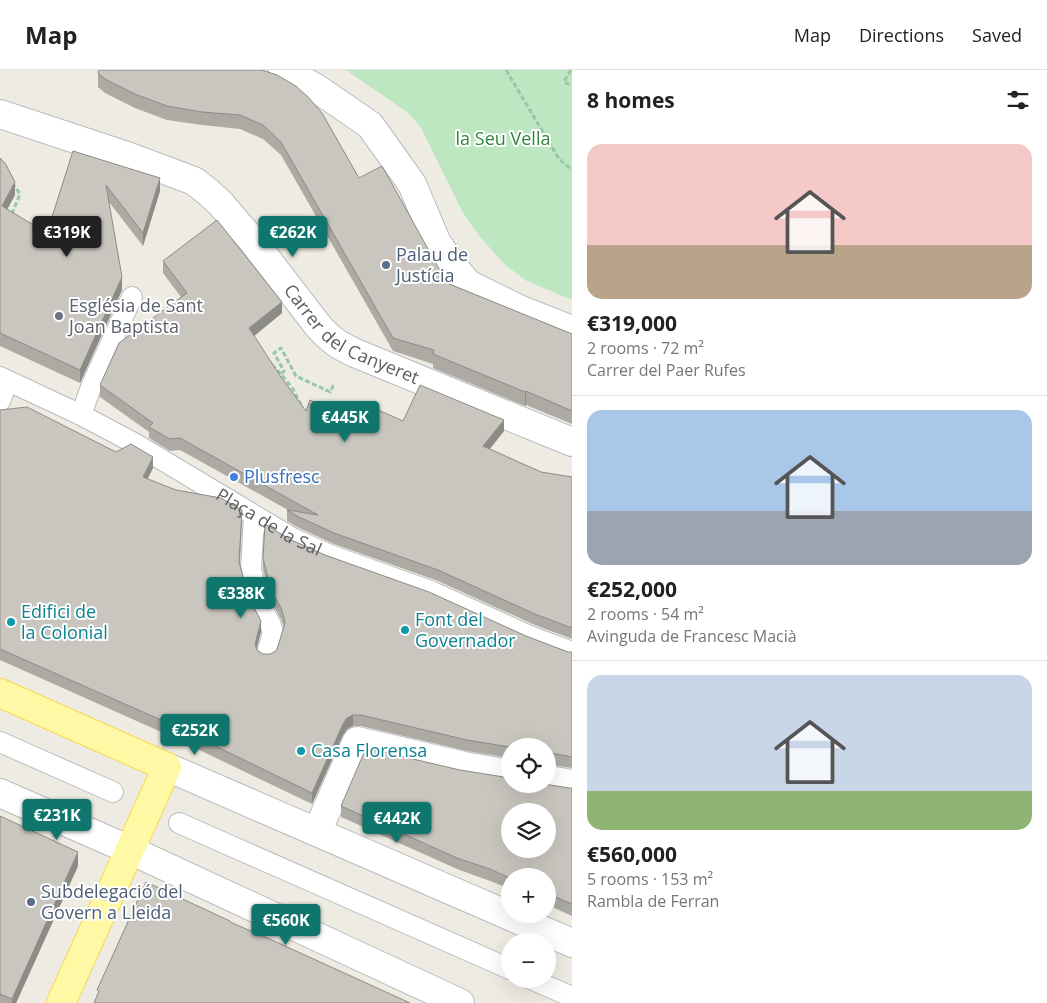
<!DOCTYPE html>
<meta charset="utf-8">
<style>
body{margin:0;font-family:"Open Sans",sans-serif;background:#f2f2f2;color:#222;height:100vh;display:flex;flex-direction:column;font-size:19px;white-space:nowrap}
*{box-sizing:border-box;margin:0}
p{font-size:16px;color:#767676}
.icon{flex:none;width:28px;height:28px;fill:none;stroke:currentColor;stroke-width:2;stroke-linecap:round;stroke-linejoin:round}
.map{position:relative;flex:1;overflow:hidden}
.drawer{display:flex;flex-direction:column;background:#fff;width:475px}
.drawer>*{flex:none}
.buttons{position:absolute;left:501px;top:668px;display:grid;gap:10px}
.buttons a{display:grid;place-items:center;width:55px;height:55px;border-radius:50%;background:#fff;box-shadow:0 5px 20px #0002;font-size:25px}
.price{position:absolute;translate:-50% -42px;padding:0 11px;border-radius:5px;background:#0f766e;color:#fff;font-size:16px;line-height:32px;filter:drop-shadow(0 1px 2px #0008)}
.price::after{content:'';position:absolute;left:50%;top:30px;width:15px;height:11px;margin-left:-8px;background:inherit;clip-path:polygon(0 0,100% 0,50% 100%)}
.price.selected{background:#222;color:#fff}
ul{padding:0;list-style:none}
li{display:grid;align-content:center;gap:10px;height:265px;padding:0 15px}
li+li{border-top:1px solid #e0e0e0}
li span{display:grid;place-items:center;height:155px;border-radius:15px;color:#555}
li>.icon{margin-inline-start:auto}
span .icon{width:90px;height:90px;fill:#fffc;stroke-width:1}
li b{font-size:21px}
h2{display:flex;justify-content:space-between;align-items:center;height:60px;padding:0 15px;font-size:21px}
header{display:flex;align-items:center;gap:30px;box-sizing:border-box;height:70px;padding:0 25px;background:#fff;border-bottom:1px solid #e0e0e0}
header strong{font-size:24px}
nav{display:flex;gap:28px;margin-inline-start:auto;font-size:18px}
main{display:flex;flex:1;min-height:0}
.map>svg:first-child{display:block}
.green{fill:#bde7c1}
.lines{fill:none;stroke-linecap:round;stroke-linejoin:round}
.pedestrian-casing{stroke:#babbc1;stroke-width:22}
.minor-casing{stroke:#babbc1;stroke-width:30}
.primary-casing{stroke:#f8d851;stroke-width:30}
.path{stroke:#95c8a9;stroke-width:3;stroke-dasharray:5 2.5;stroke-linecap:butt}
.pedestrian{stroke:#fff;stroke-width:20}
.minor{stroke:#fff;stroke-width:28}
.primary{stroke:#fff9a6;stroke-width:28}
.wall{fill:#adaaa4}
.shaded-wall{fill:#8d8b86}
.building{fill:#c9c6bf;stroke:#8d8b86;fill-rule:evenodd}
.service-dot{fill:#5c6f8a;stroke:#fff;stroke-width:2}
.worship-dot{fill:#6b7280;stroke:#fff;stroke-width:2}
.shop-dot{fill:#3f7fe0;stroke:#fff;stroke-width:2}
.culture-dot{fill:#0f9aa8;stroke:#fff;stroke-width:2}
.labels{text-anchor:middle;stroke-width:4;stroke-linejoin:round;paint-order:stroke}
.park-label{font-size:18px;fill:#30853c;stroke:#fff}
.service-label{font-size:18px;fill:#4e5e75;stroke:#fff;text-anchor:start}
.worship-label{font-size:18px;fill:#5b616d;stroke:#fff;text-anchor:start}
.street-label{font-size:18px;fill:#5a5d63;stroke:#fff}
.shop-label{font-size:18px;fill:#366cbe;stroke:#fff;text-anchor:start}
.culture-label{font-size:18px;fill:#0d838f;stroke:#fff;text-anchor:start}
</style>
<header>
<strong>Map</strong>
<nav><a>Map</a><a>Directions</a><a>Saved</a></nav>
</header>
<main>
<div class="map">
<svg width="572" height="933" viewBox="0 0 572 933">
<rect width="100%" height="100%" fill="#eeece2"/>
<path class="green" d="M346,0H572V230L527,211L505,195L481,168L463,143L420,56L407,42Z"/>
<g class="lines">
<defs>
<g id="pedestrian">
<path id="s1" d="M0,307L81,345L134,373L294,469L330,485L433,522L530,566L572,582"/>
<path d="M0,331L8,311"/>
<path d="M81,345L91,317L132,227"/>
<path d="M254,446L251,500L260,536L270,553L273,562L267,584"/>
<path d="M0,672L113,722"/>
<path d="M179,753L510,899"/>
<path d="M531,909L572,927"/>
</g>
<g id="minor">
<path d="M283,0L316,18L370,55L412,114L436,171L452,195L468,214L521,240L572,260"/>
<path id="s2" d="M0,44L130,87L194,111L208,122L221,134L237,153L252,170L319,257C332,271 338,275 355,283L572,372"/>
<path d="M167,697L572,873"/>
<path d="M548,710L572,714"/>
<path d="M0,723L130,780L460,933"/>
<path d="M317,762L357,671L464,696L510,704"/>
</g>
<path id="primary" d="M0,623L167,697L61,933"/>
</defs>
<use href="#pedestrian" class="pedestrian-casing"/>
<use href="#minor" class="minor-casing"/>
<use href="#primary" class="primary-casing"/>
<path class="path" d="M506,0L559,89L572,100
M571,0L564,12L572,16
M12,144L20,124L13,114
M272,295L281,304
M301,335L293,319L281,304L284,301L274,283L281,278L296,306L330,322L334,314"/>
<use href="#pedestrian" class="pedestrian"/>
<use href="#minor" class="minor"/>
<use href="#primary" class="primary"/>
</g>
<path class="wall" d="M262,0L359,108L447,213L572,264V354L526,335L525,336L433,298V294L393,281L281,85L263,69L240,59L202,55L167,50L135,38L105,23L98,17V3Z
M73,81L160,121L143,176L109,132L122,220L80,313L0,276V88L15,125L7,139L45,169Z
M163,191L282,243L254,266L281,307L306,341L370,355L403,351L504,361L490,379L541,402L572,407V569L535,555L438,511L334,474L299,458L287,451V440H288L180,380L170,381L149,368V362L100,327V315L181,227L163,203Z
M0,340L116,382L153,398L147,409L242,452L240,493L249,528L261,562L256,577L258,581L263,584H270L276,581L278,576L284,557L281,549L271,531L263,499V488L289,469L325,485L526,566L568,582H572V698L551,695H548V676H510V688L467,681L361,656H353L347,659L343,665L312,734L168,665L0,590Z
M460,700L569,718H572V846L548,835V806H510V819L490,811L457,799L341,747V736Z
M0,746L78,796L16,933H0Z"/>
<path class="shaded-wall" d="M160,108V121L143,176V163Z
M15,112V125L2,149V136Z
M122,207V220L80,313V300Z
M282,232V243L249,270V258Z
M526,321V335L525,336V322Z
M504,350V361L483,387V376Z
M153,387V398L143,418V407Z
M261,551V562L256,581V570Z
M353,645V656L347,659L343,665L312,734V723L343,654L347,648Z
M78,782V796L16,933H12V929Z"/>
<path class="building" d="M99,0H262L277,5L296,16L309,28L322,43L359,108L382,96L447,213L572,264V341L526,321L525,322L433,284L434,280L393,268L281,72L263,55L240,45L202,42L167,36L135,24L105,9L98,3Z
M73,81L160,108L143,163L106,115L122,207L80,300L0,263V88L5,93L15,112L2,136L40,159L45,169Z
M217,150L282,232L249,258L281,307L306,341L310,330L370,355L376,339L403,351L420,315L504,350L483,376L541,402L572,407V558L535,544L438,500L334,463L299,447L287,440L318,445L180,368L170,369L149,357L153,353L100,315L119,273L187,223L163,191Z
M27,337L116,382L131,374L153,387L143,407L176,420L221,428L242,440L239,492L249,528L261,551L256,570L255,575L258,581L263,584H270L276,581L278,576L285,553L284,547L281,538L271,520L263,488L265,454L289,469L325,485L429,522L526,566L568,582H572V687L551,683L548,684V676H510V677L467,670L361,645H353L347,648L343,654L312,723L168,653L0,579V340Z
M366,678L460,700L510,708V714H544L569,718H572V834L548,824V806H510V808L490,799L457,788L341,736ZM510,741H548V779H510Z
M0,746L78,782L12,929L0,924Z
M146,812L230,851V852L272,870L410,933H94L99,921L97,920Z"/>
<g class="service-dot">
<circle cx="386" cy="195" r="5"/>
<circle cx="31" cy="832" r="5"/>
</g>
<circle class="worship-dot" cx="59" cy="246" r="5"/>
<circle class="shop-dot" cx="234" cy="407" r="5"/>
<g class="culture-dot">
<circle cx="11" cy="552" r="5"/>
<circle cx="405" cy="560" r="5"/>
<circle cx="301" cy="681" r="5"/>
</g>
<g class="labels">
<g class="park-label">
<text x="503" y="75">la Seu Vella</text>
</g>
<g class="service-label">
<text x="396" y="191">Palau de<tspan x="396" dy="21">Justícia</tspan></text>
<text x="41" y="828">Subdelegació del<tspan x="41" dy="21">Govern a Lleida</tspan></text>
</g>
<g class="worship-label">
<text x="69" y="242">Església de Sant<tspan x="69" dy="21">Joan Baptista</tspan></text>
</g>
<g class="street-label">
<text dy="6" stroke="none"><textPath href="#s2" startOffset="429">Carrer del Canyeret</textPath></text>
<text dy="6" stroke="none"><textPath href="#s1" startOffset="306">Plaça de la Sal</textPath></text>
</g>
<g class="shop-label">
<text x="244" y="413">Plusfresc</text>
</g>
<g class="culture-label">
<text x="21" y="548">Edifici de<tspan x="21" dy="21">la Colonial</tspan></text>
<text x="415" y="556">Font del<tspan x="415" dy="21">Governador</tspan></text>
<text x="311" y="687">Casa Florensa</text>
</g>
</g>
</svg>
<div class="buttons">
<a><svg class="icon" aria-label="locate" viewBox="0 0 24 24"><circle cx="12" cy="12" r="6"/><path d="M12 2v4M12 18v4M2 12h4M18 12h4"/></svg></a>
<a><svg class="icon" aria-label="layers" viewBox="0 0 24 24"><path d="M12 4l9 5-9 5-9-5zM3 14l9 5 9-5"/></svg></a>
<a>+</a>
<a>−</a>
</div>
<b class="price selected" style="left:67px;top:188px">€319K</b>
<b class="price" style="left:293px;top:188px">€262K</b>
<b class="price" style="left:345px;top:373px">€445K</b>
<b class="price" style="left:241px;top:549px">€338K</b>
<b class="price" style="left:195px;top:686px">€252K</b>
<b class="price" style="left:57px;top:771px">€231K</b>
<b class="price" style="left:397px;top:774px">€442K</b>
<b class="price" style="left:286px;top:876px">€560K</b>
</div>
<section class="drawer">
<h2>8 homes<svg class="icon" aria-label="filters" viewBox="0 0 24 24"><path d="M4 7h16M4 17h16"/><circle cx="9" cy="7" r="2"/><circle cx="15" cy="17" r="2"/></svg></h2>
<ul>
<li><span style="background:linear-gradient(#f6c9c9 65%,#b9a48a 0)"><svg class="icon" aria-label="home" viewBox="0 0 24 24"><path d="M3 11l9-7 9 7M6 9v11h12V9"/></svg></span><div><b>€319,000</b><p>2 rooms · 72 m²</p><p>Carrer del Paer Rufes</p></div></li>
<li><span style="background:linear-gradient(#a9c7e8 65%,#9aa5b1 0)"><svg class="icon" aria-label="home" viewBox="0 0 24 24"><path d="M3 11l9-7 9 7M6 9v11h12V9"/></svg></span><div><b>€252,000</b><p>2 rooms · 54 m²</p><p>Avinguda de Francesc Macià</p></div></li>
<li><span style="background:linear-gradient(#c9d6e8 75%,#8fb573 0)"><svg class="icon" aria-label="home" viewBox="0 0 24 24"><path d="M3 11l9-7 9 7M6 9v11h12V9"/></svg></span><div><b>€560,000</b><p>5 rooms · 153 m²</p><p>Rambla de Ferran</p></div></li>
</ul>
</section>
</main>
